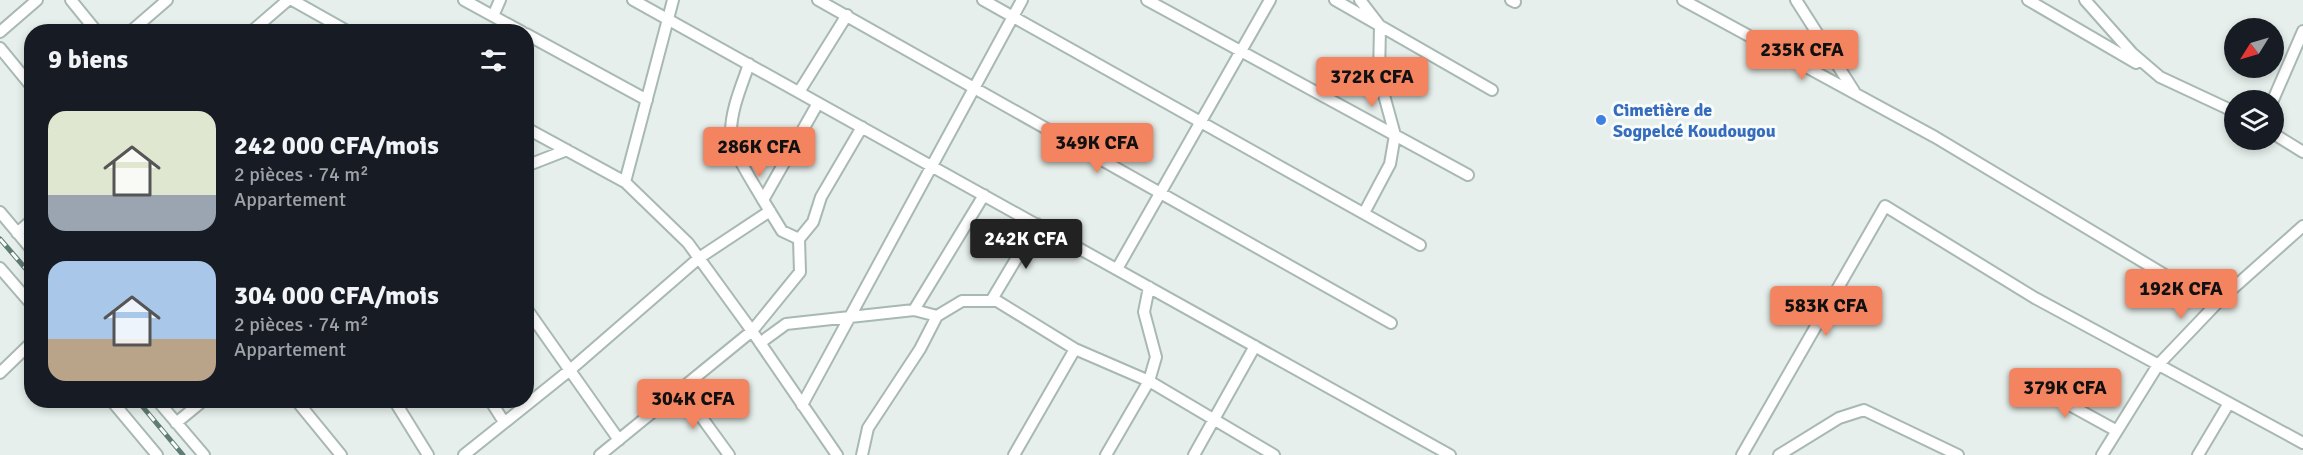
<!DOCTYPE html>
<html lang="fr">
<meta charset="utf-8">
<style>
body{margin:0;font-family:Signika,sans-serif;background:#242831;color:#f1f3f6;height:100vh;display:flex;flex-direction:column;font-size:22px;white-space:nowrap}
*{box-sizing:border-box;margin:0}
p{font-size:20px;color:#9ea1a6}
.icon{flex:none;width:33px;height:33px;fill:none;stroke:currentColor;stroke-width:2;stroke-linecap:round;stroke-linejoin:round}
.map{position:relative;flex:1;overflow:hidden}
.details{position:absolute;left:24px;top:24px;width:510px;height:384px;display:flex;flex-direction:column;background:#171b24;border-radius:24px;box-shadow:0 3px 9px #0003}
.details>*{flex:none}
.needle{width:39px;rotate:233deg}
.fabs{position:absolute;left:2224px;top:18px;display:grid;gap:12px}
.fabs a{display:grid;place-items:center;width:60px;height:60px;border-radius:50%;background:#171b24;box-shadow:0 3px 9px #0003;font-size:30px}
.price{position:absolute;translate:-50% -51px;padding:0 14px;border-radius:6px;background:#f4845f;color:#111;font-size:20px;line-height:39px;filter:drop-shadow(0 2px 3px #0008)}
.price::after{content:'';position:absolute;left:50%;top:36px;width:18px;height:14px;margin-left:-9px;background:inherit;clip-path:polygon(0 0,100% 0,50% 100%)}
.price.selected{background:#222;color:#fff}
ul{padding:0;list-style:none}
li{display:flex;align-items:center;gap:18px;height:150px;padding:0 24px}
li span{display:grid;place-items:center;flex:none;width:168px;height:120px;border-radius:18px;color:#555}
li>.icon{margin-inline-start:auto}
span .icon{width:72px;height:72px;fill:#fffc;stroke-width:1}
li b{font-size:26px}
h2{display:flex;justify-content:space-between;align-items:center;height:72px;padding:0 24px;font-size:26px}
.map>svg:first-child{display:block}
.lines{fill:none;stroke-linecap:round;stroke-linejoin:round}
.minor-casing{stroke:#a8b8b2;stroke-width:14}
.minor{stroke:#fff;stroke-width:10}
.rail-casing{stroke:#5f7d75;stroke-width:5}
.rail{stroke:#f7fbf9;stroke-width:3;stroke-dasharray:9;stroke-linecap:butt}
.shop-dot{fill:#3f7fe0;stroke:#f7fbf9;stroke-width:2}
.labels{text-anchor:middle;stroke-width:6;stroke-linejoin:round;paint-order:stroke}
.shop-label{font-size:18px;font-weight:bold;fill:#366cbe;stroke:#f7fbf9;text-anchor:start}
</style>
<div class="map">
<svg width="2303" height="455" viewBox="0 0 2303 455">
<rect width="100%" height="100%" fill="#e6efeb"/>
<g class="lines">
<defs>
<path id="minor" d="M71,0L97,32
M292,0L349,32
M464,0L522,32
M633,0L1450,455
M673,0L625,182L688,243L752,331L837,455
M818,0L1391,323
M983,0L1420,245
M1147,0L1468,175
M1335,0L1492,90
M1360,0L1380,26L1379,77L1395,135L1390,164L1364,213
M1511,0L1515,2
M1683,0L1935,137L2215,305
M1796,0L1854,91
M2028,0L2136,63
M2085,0L2132,53L2160,77L2235,112
M493,16L500,0
M0,32L37,0
M130,32L167,0
M251,32L288,0
M526,34L647,100
M0,48L32,87
M749,64C742,85 731,109 731,132C731,151 753,182 763,200
M799,92L847,15
M2273,100L2303,31
M526,128L625,182
M2274,134L2303,152
M526,166L567,150
M0,212L32,250
M17,233L32,220
M799,239L782,231L763,200L818,103
M0,268L32,305
M1117,269L1270,0
M991,301L1037,224
M526,308L619,440
M914,310L984,195
M760,343L786,324L914,310L937,316
M0,373L32,342
M2026,381L2117,431
M681,389L729,455
M111,400L157,455
M157,400L204,455
M296,400L341,455
M394,400L428,455
M490,400L504,422
M802,405L1022,0
M176,423L204,400
M464,455L570,370L699,258L770,211
M600,455L752,331L800,272L799,239L813,222L821,197L862,127
M862,455L868,428L920,349L937,316L962,301H997L1075,349L1149,381L1274,455
M1014,455L1075,349
M1106,455L1149,381L1156,357L1144,312L1149,287
M1194,455L1255,346
M1742,455L1885,206L2035,298L2303,443
M1779,455L1839,418L1864,410L1958,455
M2102,455L2158,365L2221,299L2303,226
M2198,455L2229,403"/>
</defs>
<use href="#minor" class="minor-casing"/>
<use href="#minor" class="minor"/>
<defs>
<path id="rail" d="M0,239L32,276
M137,400L183,455"/>
</defs>
<use href="#rail" class="rail-casing"/>
<use href="#rail" class="rail"/>
</g>
<circle class="shop-dot" cx="1601" cy="120" r="6"/>
<g class="labels">
<g class="shop-label">
<text x="1613" y="116">Cimetière de<tspan x="1613" dy="21">Sogpelcé Koudougou</tspan></text>
</g>
</g>
</svg>
<div class="fabs">
<a><svg class="needle" viewBox="-14 -14 28 28"><path d="M0-13l5 13h-10z" fill="#e53935"/><path d="M0 13l5-13h-10z" fill="#9ea1a6"/></svg></a>
<a><svg class="icon" aria-label="layers" viewBox="0 0 24 24"><path d="M12 4l9 5-9 5-9-5zM3 14l9 5 9-5"/></svg></a>
</div>
<b class="price" style="left:1802px;top:81px">235K CFA</b>
<b class="price" style="left:1372px;top:108px">372K CFA</b>
<b class="price" style="left:1097px;top:174px">349K CFA</b>
<b class="price" style="left:759px;top:178px">286K CFA</b>
<b class="price selected" style="left:1026px;top:270px">242K CFA</b>
<b class="price" style="left:2181px;top:320px">192K CFA</b>
<b class="price" style="left:1826px;top:337px">583K CFA</b>
<b class="price" style="left:2065px;top:419px">379K CFA</b>
<b class="price" style="left:693px;top:430px">304K CFA</b>
<section class="details">
<h2>9 biens<svg class="icon" aria-label="filters" viewBox="0 0 24 24"><path d="M4 7h16M4 17h16"/><circle cx="9" cy="7" r="2"/><circle cx="15" cy="17" r="2"/></svg></h2>
<ul>
<li><span style="background:linear-gradient(#dfe7d0 70%,#9aa5b1 0)"><svg class="icon" aria-label="home" viewBox="0 0 24 24"><path d="M3 11l9-7 9 7M6 9v11h12V9"/></svg></span><div><b>242 000 CFA/mois</b><p>2 pièces · 74 m²</p><p>Appartement</p></div></li>
<li><span style="background:linear-gradient(#a9c7e8 65%,#b9a48a 0)"><svg class="icon" aria-label="home" viewBox="0 0 24 24"><path d="M3 11l9-7 9 7M6 9v11h12V9"/></svg></span><div><b>304 000 CFA/mois</b><p>2 pièces · 74 m²</p><p>Appartement</p></div></li>
</ul>
</section>
</div>
